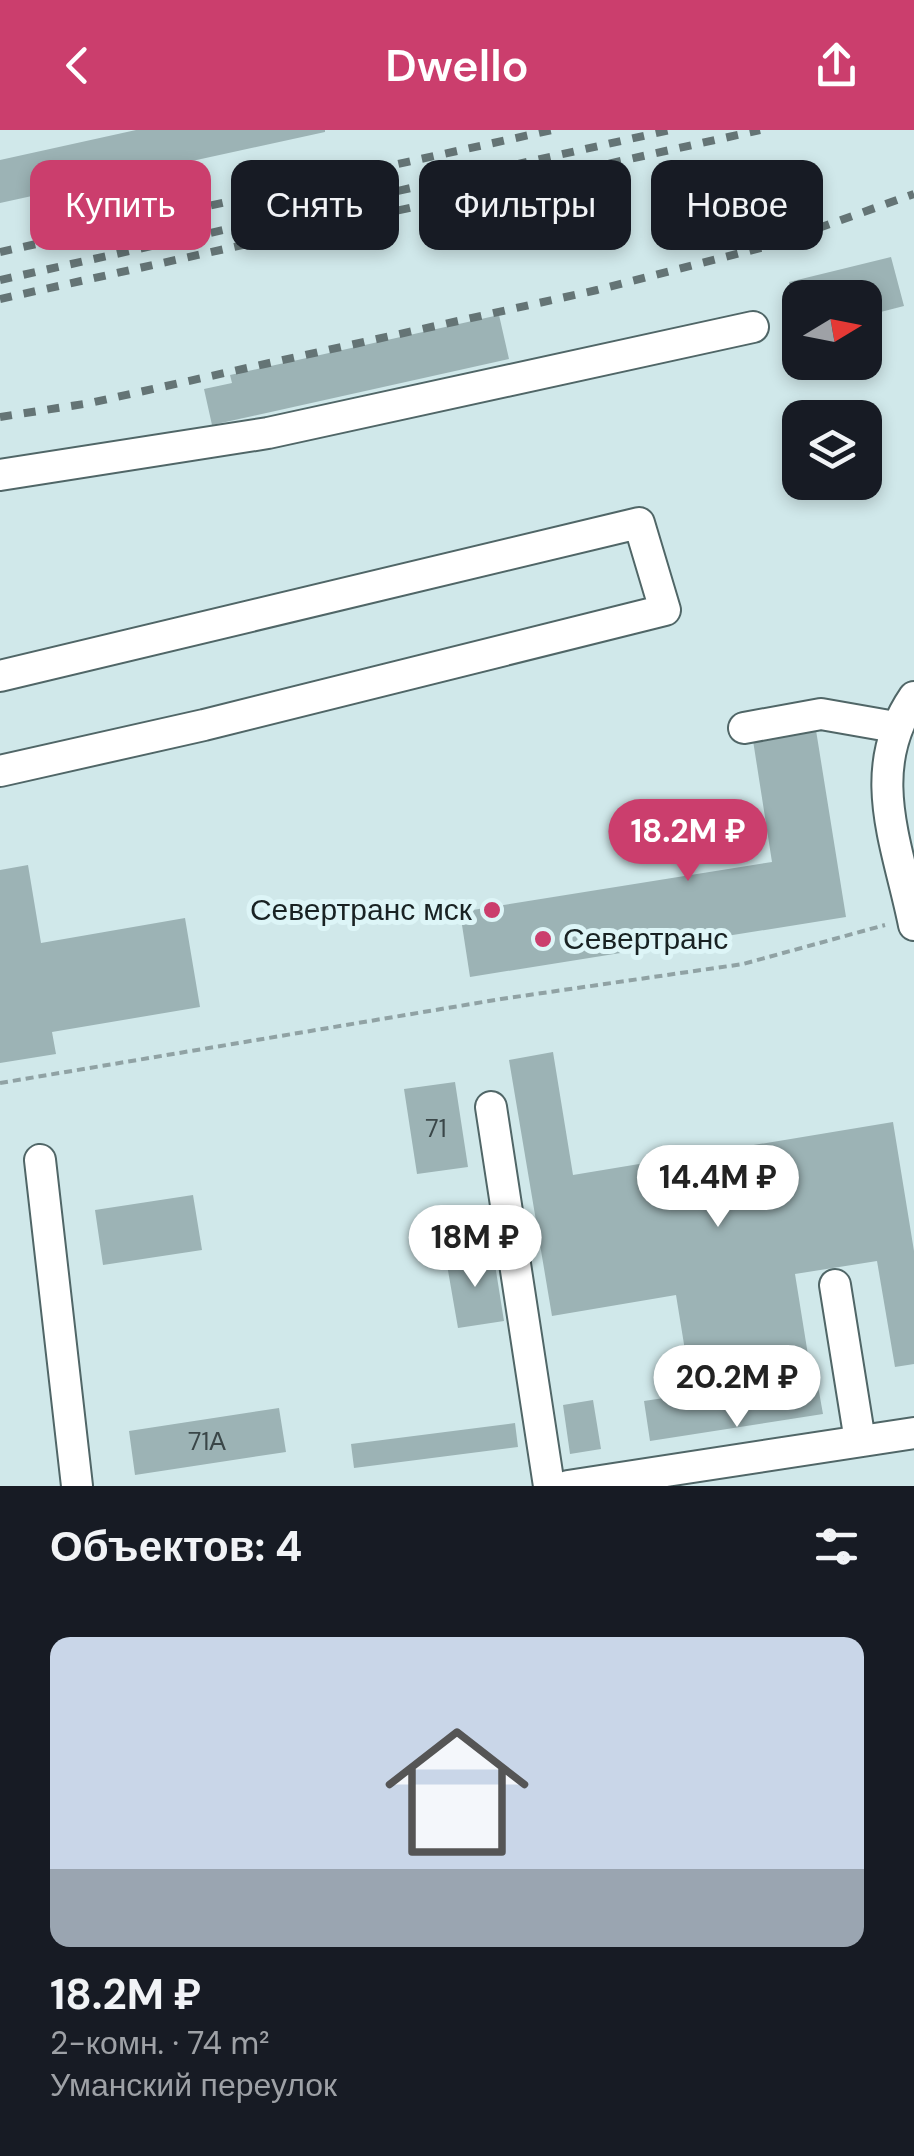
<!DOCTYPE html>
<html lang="ru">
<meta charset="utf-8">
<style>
body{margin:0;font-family:"DM Sans",sans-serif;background:#242831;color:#f1f3f6;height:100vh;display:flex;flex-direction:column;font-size:38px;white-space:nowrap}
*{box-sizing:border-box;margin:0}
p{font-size:32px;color:#9ea1a6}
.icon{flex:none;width:55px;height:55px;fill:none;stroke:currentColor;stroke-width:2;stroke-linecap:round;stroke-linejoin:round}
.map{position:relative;height:1356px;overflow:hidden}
.side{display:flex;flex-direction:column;background:#171b24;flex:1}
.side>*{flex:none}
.banner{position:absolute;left:30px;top:30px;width:855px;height:90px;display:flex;gap:20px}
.needle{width:65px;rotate:80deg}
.buttons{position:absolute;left:782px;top:150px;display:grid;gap:20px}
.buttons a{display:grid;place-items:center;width:100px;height:100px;border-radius:20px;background:#171b24;box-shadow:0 5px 15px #0003;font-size:50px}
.price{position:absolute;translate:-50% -85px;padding:0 22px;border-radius:35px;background:#fff;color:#222;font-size:32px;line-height:65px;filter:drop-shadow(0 2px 5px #0008)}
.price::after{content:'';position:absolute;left:50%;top:60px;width:30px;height:22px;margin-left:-15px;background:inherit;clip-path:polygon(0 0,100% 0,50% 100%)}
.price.on{background:#cb3e6d;color:#fff}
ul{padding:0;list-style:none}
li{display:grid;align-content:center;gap:20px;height:530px;padding:0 50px}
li+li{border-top:2px solid #363941}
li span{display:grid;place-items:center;height:310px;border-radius:20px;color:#555}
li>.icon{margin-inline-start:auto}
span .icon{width:180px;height:180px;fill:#fffc;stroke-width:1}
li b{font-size:42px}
h2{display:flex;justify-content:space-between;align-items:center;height:120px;padding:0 50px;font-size:42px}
.tag{padding:0 35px;border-radius:20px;background:#171b24;box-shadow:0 5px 15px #0003;font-size:35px;line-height:90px}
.tag.on{background:#cb3e6d;color:#fff}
header{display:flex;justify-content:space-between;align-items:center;height:130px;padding:0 50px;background:#cb3e6d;color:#fff;font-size:45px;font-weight:600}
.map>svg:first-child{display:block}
.building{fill:#9cb3b5}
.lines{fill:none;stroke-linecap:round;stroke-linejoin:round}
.minor-casing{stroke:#506667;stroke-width:34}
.path{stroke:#90a2a4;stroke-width:4;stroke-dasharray:8 5;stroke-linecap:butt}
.minor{stroke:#fff;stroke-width:30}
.rail{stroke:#647475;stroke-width:8;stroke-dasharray:12 12;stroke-linecap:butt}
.poi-dot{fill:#cb3e6d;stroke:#ddf5f7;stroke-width:4}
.labels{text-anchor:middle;stroke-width:10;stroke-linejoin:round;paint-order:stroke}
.number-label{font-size:25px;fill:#3a4648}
.poi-label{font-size:30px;fill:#192223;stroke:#ddf5f7;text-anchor:end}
</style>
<header><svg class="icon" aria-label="back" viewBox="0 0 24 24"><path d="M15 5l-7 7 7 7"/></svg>Dwello<svg class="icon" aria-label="share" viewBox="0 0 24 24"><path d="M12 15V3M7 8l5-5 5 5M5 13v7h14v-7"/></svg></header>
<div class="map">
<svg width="914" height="1356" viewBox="0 0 914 1356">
<rect width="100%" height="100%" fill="#d0e8ea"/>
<path class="building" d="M136,0H325V2L0,73V30Z
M891,127L904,176L865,186V168H800L799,189L789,152Z
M499,185L509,229L212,295L204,259L232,253L230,245Z
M815,594L846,787L470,847L460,782L772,732L752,604Z
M28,735L41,813L185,788L200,877L52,902L56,924L0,933V740Z
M553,922L573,1045L893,992L914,1121V1234L895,1237L877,1131L795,1144L808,1225L689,1245L676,1165L552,1186L509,930Z
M455,952L468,1037L417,1044L404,959Z
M193,1065L202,1120L103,1135L95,1080Z
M493,1122L504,1191L458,1198L446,1129Z
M816,1245L823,1284L650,1311L644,1271Z
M593,1270L601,1319L570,1324L563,1275Z
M279,1278L286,1322L135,1345L129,1301Z
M515,1293L518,1317L354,1338L351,1314Z"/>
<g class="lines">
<defs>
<path id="minor" d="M0,345L268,303L753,197
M0,546L639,393L665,480L204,595L0,641
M914,567C863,641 898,715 914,795
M744,598L821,584L895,597
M491,977L549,1356
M40,1030L77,1356
M835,1155L860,1311
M568,1356L914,1303"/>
</defs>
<use href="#minor" class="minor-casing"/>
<path class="path" d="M0,953L501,869L743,834L885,795"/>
<use href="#minor" class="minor"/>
<path class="rail" d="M0,122L552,0
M0,150L670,0
M0,169L760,0
M0,287L90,273L597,160L768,116L914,64"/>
</g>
<g class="poi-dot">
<circle cx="492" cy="780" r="10"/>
<circle cx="543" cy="809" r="10"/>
</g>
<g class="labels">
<g class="number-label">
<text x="436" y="1007">71</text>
<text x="207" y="1320">71А</text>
</g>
<g class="poi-label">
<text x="472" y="790">Севертранс мск</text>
<text x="563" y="819" text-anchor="start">Севертранс</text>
</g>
</g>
</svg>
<div class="buttons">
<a><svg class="needle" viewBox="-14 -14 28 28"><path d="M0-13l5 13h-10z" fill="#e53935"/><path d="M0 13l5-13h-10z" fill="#9ea1a6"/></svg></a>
<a><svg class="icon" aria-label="layers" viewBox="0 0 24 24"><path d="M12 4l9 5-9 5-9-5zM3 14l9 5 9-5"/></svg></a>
</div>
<b class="price on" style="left:688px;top:754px">18.2M ₽</b>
<b class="price" style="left:718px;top:1100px">14.4M ₽</b>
<b class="price" style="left:475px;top:1160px">18M ₽</b>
<b class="price" style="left:737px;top:1300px">20.2M ₽</b>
<div class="banner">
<a class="tag on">Купить</a>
<a class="tag">Снять</a>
<a class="tag">Фильтры</a>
<a class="tag">Новое</a>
</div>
</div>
<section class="side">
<h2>Объектов: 4<svg class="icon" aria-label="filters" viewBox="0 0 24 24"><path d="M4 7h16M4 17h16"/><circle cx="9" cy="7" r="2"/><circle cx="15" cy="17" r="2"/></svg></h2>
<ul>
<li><span style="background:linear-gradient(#c9d6e8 75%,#9aa5b1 0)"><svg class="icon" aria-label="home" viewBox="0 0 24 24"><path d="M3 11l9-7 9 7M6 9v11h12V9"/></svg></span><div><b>18.2M ₽</b><p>2-комн. · 74 m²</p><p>Уманский переулок</p></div></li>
</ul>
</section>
